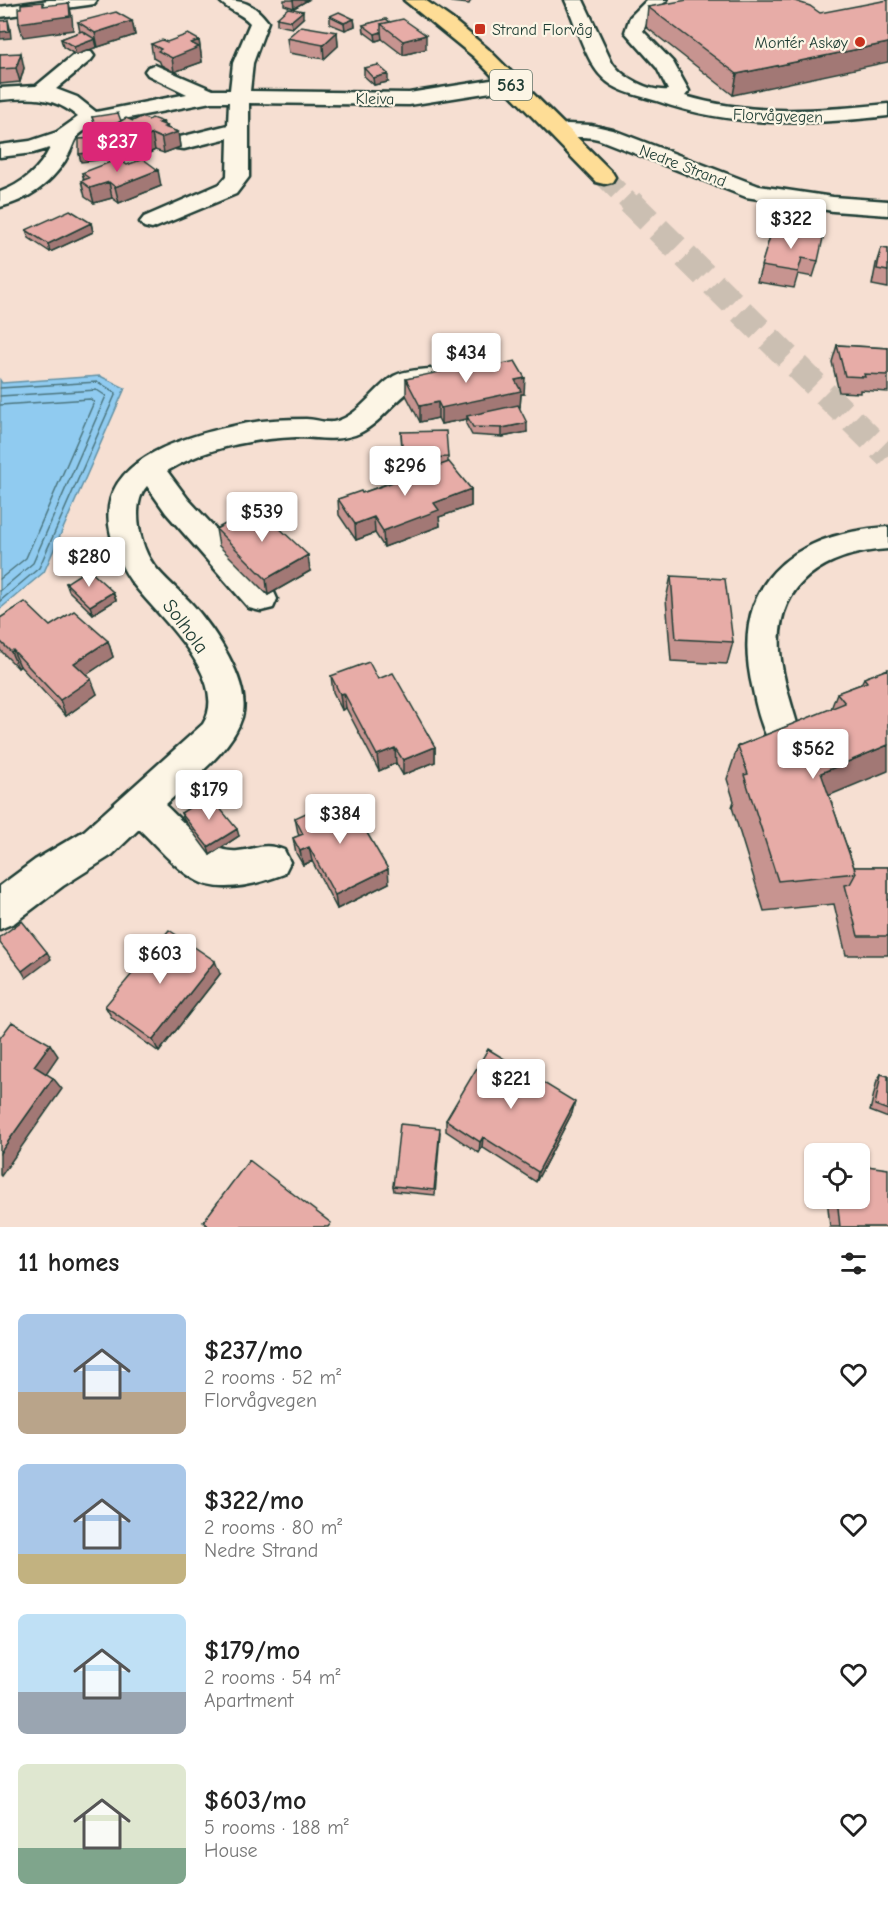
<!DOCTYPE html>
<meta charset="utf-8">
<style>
body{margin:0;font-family:"Comic Neue",sans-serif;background:#f6f6f6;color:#222;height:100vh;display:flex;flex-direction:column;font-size:22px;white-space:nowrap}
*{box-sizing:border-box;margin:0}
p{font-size:20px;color:#767676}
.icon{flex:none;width:33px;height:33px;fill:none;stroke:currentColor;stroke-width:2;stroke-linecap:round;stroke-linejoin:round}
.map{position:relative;height:1227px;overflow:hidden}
.side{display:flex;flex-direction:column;background:#fff;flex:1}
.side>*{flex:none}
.buttons{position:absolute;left:804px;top:1143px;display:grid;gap:12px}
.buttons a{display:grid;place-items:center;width:66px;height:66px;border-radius:9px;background:#fff;box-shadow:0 2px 4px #0004;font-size:30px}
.price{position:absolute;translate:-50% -51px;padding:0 14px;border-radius:6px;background:#fff;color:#222;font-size:20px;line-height:39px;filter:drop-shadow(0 2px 3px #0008)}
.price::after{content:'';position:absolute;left:50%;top:36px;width:18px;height:14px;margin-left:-9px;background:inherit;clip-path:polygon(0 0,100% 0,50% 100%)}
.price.active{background:#db2777;color:#fff}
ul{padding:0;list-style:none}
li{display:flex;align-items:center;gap:18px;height:150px;padding:0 18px}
li span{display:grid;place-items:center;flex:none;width:168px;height:120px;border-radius:9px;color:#555}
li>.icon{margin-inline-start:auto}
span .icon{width:72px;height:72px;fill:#fffc;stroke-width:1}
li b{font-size:26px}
h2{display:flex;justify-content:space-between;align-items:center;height:72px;padding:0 18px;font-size:26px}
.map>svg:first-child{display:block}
.water{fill:#90cbf0;stroke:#6392a5;stroke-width:1.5}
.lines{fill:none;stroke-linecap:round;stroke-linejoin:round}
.shore{stroke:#4c767f;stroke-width:1.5}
.major-tunnel-far1{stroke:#cbbfb2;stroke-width:20;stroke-dasharray:20 10;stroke-linecap:butt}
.major-tunnel{stroke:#cbbfb2;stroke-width:26;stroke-dasharray:26 13;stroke-linecap:butt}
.minor-casing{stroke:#1f3d34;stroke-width:5}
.major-casing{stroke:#1f3d34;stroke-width:5}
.minor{fill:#fcf5e5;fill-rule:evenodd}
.major{fill:#fedd96;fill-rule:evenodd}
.wall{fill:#c79490;stroke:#1f3d34;stroke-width:1.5}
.shaded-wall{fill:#a27875;stroke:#1f3d34;stroke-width:1.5}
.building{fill:#e7aca7;stroke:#1f3d34;stroke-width:1.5}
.poi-dot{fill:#c8321e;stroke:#fcf5e5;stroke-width:2}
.labels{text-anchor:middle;stroke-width:4.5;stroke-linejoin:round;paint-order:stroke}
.far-poi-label{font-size:16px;fill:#1f3d34;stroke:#fcf5e5;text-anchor:start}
.far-street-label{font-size:16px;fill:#1f3d34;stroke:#fcf5e5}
.shield{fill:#fcf5e5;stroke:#617469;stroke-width:1.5}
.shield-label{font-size:18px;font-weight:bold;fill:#1f3d34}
.street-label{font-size:20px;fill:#1f3d34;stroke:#fcf5e5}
</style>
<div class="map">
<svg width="888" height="1227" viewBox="0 0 888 1227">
<rect width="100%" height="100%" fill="#f6dfd2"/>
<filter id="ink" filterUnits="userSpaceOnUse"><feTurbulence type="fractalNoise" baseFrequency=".0167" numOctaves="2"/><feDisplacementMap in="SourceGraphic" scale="12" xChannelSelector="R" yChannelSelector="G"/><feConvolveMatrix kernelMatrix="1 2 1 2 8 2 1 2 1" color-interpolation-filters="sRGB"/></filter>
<g filter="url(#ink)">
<path class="water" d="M100,376L125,388L44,572L0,609V380L2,383Z"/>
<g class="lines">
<path class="shore" d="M0,388L98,382L116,393L39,568L0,601
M0,396L97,390L106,396L33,563L0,591
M0,405L90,399L94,402L26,558L0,579"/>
<path class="major-tunnel-far1" d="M604,177L631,204"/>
<path class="major-tunnel" d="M630,202L888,456"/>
<defs>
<path id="minor" d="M49,0H97L94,4L88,5L0,17V7Z
M219,0C242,0 254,3 268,22L253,63L250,91L409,93L510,77L517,79L520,83L517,87L510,89L409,105L249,103V177L236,194L152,229L144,227L140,222L144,217L220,184L227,176L228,138L184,149L176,148L173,143L176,138L228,125L229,102H211L98,124C69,137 79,138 65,161C49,185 28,200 0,207V192C22,184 39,170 50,148L33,153L0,157V145L30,141L57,132L78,117C54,96 30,97 0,100V88L36,86L77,52H91L94,56L91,60L56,89L77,97L96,112L187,94L148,75L145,71L148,67L155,65L213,90H230L233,63L250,23C241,13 227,10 219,0Z
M565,0H583L612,62C622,78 650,92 668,90L657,68L625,32L630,17L647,0H667L649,17L643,31L673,62L689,91L685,96C751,116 820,111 888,104V116C810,125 732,128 657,101C639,95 618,93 603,78C586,62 575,22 565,0Z
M567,124L591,125L613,130L759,186L833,197L888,201V215L833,211L746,197L598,139C582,135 567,139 552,135L548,131L552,127Z
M430,369L440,371L444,377L440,383C431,385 420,384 413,389C392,402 379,426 355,435C334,442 317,437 296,437C250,439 206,448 167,471L188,499L273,590L277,599L273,608L261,611L249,608L166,513L147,486C130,504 140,546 153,564C164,579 179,590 191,603C213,627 252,683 242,717C232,751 190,781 165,805C185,823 209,854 238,851C258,849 263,842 284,850L290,862L284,874C258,884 219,895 194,879C175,868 156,845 139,829L112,855L63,886L14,923L0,929V886L35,860L84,831L203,724C232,678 154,613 131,581C121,567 116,552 111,535C92,461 182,437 238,425C260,420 283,419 306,419C315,419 324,423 333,422C358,418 374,388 394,376C405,370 419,370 430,369Z
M888,527V549C827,553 775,582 780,651C782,677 791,702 798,727L793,737L780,742L767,737C760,722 756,706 753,690C728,585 789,534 888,527Z"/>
<path id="major" d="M404,0H425L452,19L488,49L612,172L615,177L612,182L604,184L596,182L474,57Z"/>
</defs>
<use href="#minor" class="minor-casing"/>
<use href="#major" class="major-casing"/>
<use href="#minor" class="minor"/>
<use href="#major" class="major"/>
</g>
<path class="wall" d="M284,0H308L294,8L284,5Z
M451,0H471L469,4L451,2Z
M792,0L733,95L646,27L648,7Z
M330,16L354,19L355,26L345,30L330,24Z
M277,18H303L292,28L277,25Z
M386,19L426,49L403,55L382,39L376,41L364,32L363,25Z
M132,21L135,35L98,47H97L76,55L63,47L61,39L80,32L78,22Z
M337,32L338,46L324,59L289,53L287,38Z
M199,40L202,62L174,72L161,65L160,62L153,58L151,44Z
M0,54L24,68L20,82L0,84Z
M364,68L388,82L374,85L364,76Z
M92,117L121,121L149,120L163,122L164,125L167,126V128L178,132L180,147L164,153L155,150L142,157L135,154L131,157L120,152L119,148H117L114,132H115L98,135Z
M127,165L161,186L119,203L112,198L94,203L85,197L81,181L84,180L82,173Z
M91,223L93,232L50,252L29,238L26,230Z
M772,230L818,261L813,277L798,274L794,288L757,282Z
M881,248L888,249V288L872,285L876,264Z
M837,345L888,348V392L860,390V393L839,392L832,362Z
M485,368L524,394H521L520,407H519L527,432L502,437L472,435L466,424L467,419L441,424L438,418L420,422L406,395V379Z
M401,432L448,457V462L471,489V506L439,517L440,526L384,547L375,533L356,540L339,515L338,499L362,493L437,466L403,467Z
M216,529L310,571L268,595L219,546Z
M671,576L733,642L727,664L671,661L666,599Z
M66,583L113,592L116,600L93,614L69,591Z
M0,618L50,626L108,641L113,657L87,674L97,694L66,716L20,666L18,668L0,650Z
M888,669L829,796L854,867H888V955H846L834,904L764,911L732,807L734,801L727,779L738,746L831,709L837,693L861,684L864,678Z
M331,676L378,679L435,747V762L403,775L396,763L379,771L346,708L342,710L333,692Z
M181,813L239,836L210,855L184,820Z
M295,818L389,883L337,909L312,861L303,865L296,853L293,838L299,836L298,833Z
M220,974L159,1052L112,1018L105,1006Z
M881,1074L888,1076V1118L870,1111L877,1080Z
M572,1113L536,1182L482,1147L479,1153L446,1131V1120Z
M440,1133L435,1195L394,1191L393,1186Z
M827,1198H860L888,1227H830Z"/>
<path class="shaded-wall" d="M293,0H308L294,8Z
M43,2L47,16L69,3L72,17L73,30L23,37L19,23L43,6Z
M303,11V18L292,28L291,21Z
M354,19L355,26L345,30L344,23Z
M8,20L10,28L11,38L0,39V32Z
M132,21L135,35L98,47L95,33Z
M337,32L338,46L324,59L323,45Z
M381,32L382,39L376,41L375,34Z
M426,35V49L403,55V41Z
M95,39L97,47L76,55L74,47Z
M199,40L202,62L174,72L172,58L191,43Z
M888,43V62L733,95L737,74Z
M21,53L24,68L20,82L16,68Z
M388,74V82L374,85L373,78Z
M122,122L121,128L114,125L115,132L98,135L96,127Z
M163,122L166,136L164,127L167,126L168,135L178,132L180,147L164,153L159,123Z
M152,134L155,150L142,157L139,142Z
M95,138L97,145V160L81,162L79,154Z
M132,139L135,154L131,157L128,141Z
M158,170L161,186L119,203L115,187Z
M109,182L112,198L94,203L90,188Z
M91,223L93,232L50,252L48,244Z
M525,378L524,394H521L520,407L468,419L467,416V419L441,424V408L515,380Z
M438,402V418L420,422V406Z
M527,423V432L502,437V428Z
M471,489V506L439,517L440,526L384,547L383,531L434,503Z
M374,517L375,533L356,540L355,524Z
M308,555L310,571L268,595L266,579Z
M113,592L116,600L93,614L90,606Z
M108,641L113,657L80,679L74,663Z
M13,650L20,666L18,668L11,652Z
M91,679L97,694L66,716L60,700Z
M344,693L346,708L342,710L340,694Z
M888,745V771L806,805L821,773Z
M435,747V762L403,775V760Z
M395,748L396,763L379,771L377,755Z
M237,829L239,836L210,855L208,847Z
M309,847L312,861L303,865L300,851Z
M388,869L389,883L337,909L335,895Z
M47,952L51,959L26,978L22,971Z
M215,961L220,974L159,1052L153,1040Z
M50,1044L58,1056L43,1078L34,1066Z
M53,1078L62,1089L1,1176L0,1175V1153Z
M575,1102L572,1113L536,1182L538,1172Z
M483,1137L482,1147L479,1153L480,1142Z"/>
<path class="building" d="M687,0H792L810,6L820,13L888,0V43L737,74L648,7Z
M43,2V6L69,3L70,16L19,23L18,8H21V4Z
M288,8L303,11L291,21L277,18Z
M116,12L132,21L95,33L78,22Z
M339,12L354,19L344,23L330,16Z
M386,19L390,22L381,24V32L375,34L363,25Z
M403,19L426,35L403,41L381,24Z
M8,20L9,31L0,32V21Z
M301,26L337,32L323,45L287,38Z
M82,31L95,39L74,47L61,39Z
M188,34L199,40L191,43L199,47L172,58L158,51L161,49L151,44L162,40L167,42Z
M21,53L16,68L0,69V54Z
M378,65L388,74L373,78L364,68Z
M118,113L121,121L118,123L96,127L92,117Z
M141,117L149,120L152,118L163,122L159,123L167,126L164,127L178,132L161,138L152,134L139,142L132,139L128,141L117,137L121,135L114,132L121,128L114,125L126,118L133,121Z
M95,138V152L79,154V139Z
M118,159L127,165L143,159L158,170L115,187L109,182L90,188L81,181L89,178L82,173Z
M70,210L91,223L48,244L26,230Z
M772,230L823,238L818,261L802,258L798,272L761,266Z
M881,248L888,249V271L877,269Z
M837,345L888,348V375L864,374L865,377L845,376Z
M515,361L525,378L515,380L521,391L441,408L438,402L420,406L406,379L482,363L485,368Z
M518,405L527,423L502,428L473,427L467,416Z
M446,431L448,457L403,459L401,432Z
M449,462L471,489L434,503L439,510L383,531L374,517L355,524L338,499L361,491L362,493Z
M257,507L308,555L266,579L216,529Z
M88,569L113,592L90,606L66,583Z
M671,576L725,579L733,642L676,639Z
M25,602L50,626L74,611L108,641L74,663L91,679L60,700L13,650L11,652L0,641V618Z
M369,662L378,679L393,673L435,747L403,760L395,748L377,755L344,693L340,694L331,676Z
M888,669V745L821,773L856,873L778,881L744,775L748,774L738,746L845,703L837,693L867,682L864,678Z
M209,795L237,829L208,847L181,813Z
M345,795L388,869L335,895L309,847L300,851L293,838L303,834L295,818Z
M854,867H888V936H858L845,885L850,884L856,873Z
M22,921L47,952L22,971L0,943V937Z
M169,930L215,961L153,1040L105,1006Z
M12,1022L50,1044L34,1066L53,1078L0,1153V1038Z
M488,1049L575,1102L538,1172L483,1137L480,1142L446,1120Z
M881,1074L888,1076V1110L875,1105Z
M400,1124L440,1128L434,1190L393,1186Z
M249,1160L331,1223L328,1227H209L203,1222Z
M860,1165L888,1169V1227H840L837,1198H860Z"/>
</g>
<g class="poi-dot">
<rect x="474" y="23" width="12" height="12" rx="3"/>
<circle cx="860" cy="42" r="6"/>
</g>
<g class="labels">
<g class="far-poi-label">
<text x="492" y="35">Strand Florvåg</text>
<text x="848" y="48" text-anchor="end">Montér Askøy</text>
</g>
<g class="far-street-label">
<text transform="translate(375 98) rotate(1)" y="6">Kleiva</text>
<text transform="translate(778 115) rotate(2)" y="6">Florvågvegen</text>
<text transform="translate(683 165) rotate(21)" y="6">Nedre Strand</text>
</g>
<rect class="shield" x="490" y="70" width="42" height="30" rx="4.5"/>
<g class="shield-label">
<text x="511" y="91">563</text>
</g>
<g class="street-label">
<text transform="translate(186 626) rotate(53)" y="7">Solhola</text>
</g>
</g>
</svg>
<div class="buttons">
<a><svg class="icon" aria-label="locate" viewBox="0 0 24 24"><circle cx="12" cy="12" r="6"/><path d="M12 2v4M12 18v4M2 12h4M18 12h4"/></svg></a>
</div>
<b class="price active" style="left:117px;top:173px">$237</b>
<b class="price" style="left:791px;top:250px">$322</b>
<b class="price" style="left:466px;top:384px">$434</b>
<b class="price" style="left:405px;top:497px">$296</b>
<b class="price" style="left:262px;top:543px">$539</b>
<b class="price" style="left:89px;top:588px">$280</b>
<b class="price" style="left:813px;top:780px">$562</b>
<b class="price" style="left:209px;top:821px">$179</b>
<b class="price" style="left:340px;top:845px">$384</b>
<b class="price" style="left:160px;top:985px">$603</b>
<b class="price" style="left:511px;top:1110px">$221</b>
</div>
<section class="side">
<h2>11 homes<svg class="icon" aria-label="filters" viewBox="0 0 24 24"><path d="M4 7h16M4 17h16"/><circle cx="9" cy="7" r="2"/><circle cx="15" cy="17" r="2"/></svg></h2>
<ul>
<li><span style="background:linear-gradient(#a9c7e8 65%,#b9a48a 0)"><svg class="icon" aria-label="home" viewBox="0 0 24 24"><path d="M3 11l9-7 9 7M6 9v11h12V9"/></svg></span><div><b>$237/mo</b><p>2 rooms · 52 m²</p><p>Florvågvegen</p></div><svg class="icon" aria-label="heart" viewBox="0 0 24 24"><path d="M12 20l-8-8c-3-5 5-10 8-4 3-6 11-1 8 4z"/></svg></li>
<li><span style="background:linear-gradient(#a9c7e8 75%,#c2b280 0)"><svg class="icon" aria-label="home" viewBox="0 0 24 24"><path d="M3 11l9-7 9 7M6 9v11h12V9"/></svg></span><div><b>$322/mo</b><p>2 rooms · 80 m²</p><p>Nedre Strand</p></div><svg class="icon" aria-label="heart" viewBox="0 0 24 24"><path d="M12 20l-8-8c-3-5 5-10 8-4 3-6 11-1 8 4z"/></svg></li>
<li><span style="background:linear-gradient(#bfe0f5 65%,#9aa5b1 0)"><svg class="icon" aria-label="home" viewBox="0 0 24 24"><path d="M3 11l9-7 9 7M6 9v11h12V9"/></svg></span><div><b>$179/mo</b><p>2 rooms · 54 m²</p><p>Apartment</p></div><svg class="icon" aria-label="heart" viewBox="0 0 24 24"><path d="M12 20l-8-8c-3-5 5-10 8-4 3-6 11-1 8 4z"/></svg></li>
<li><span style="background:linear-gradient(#dfe7d0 70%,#7fa58c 0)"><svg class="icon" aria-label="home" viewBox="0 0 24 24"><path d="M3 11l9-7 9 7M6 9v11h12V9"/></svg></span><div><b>$603/mo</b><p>5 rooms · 188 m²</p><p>House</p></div><svg class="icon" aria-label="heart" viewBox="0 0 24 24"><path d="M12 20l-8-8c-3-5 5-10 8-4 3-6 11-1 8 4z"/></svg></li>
</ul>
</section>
